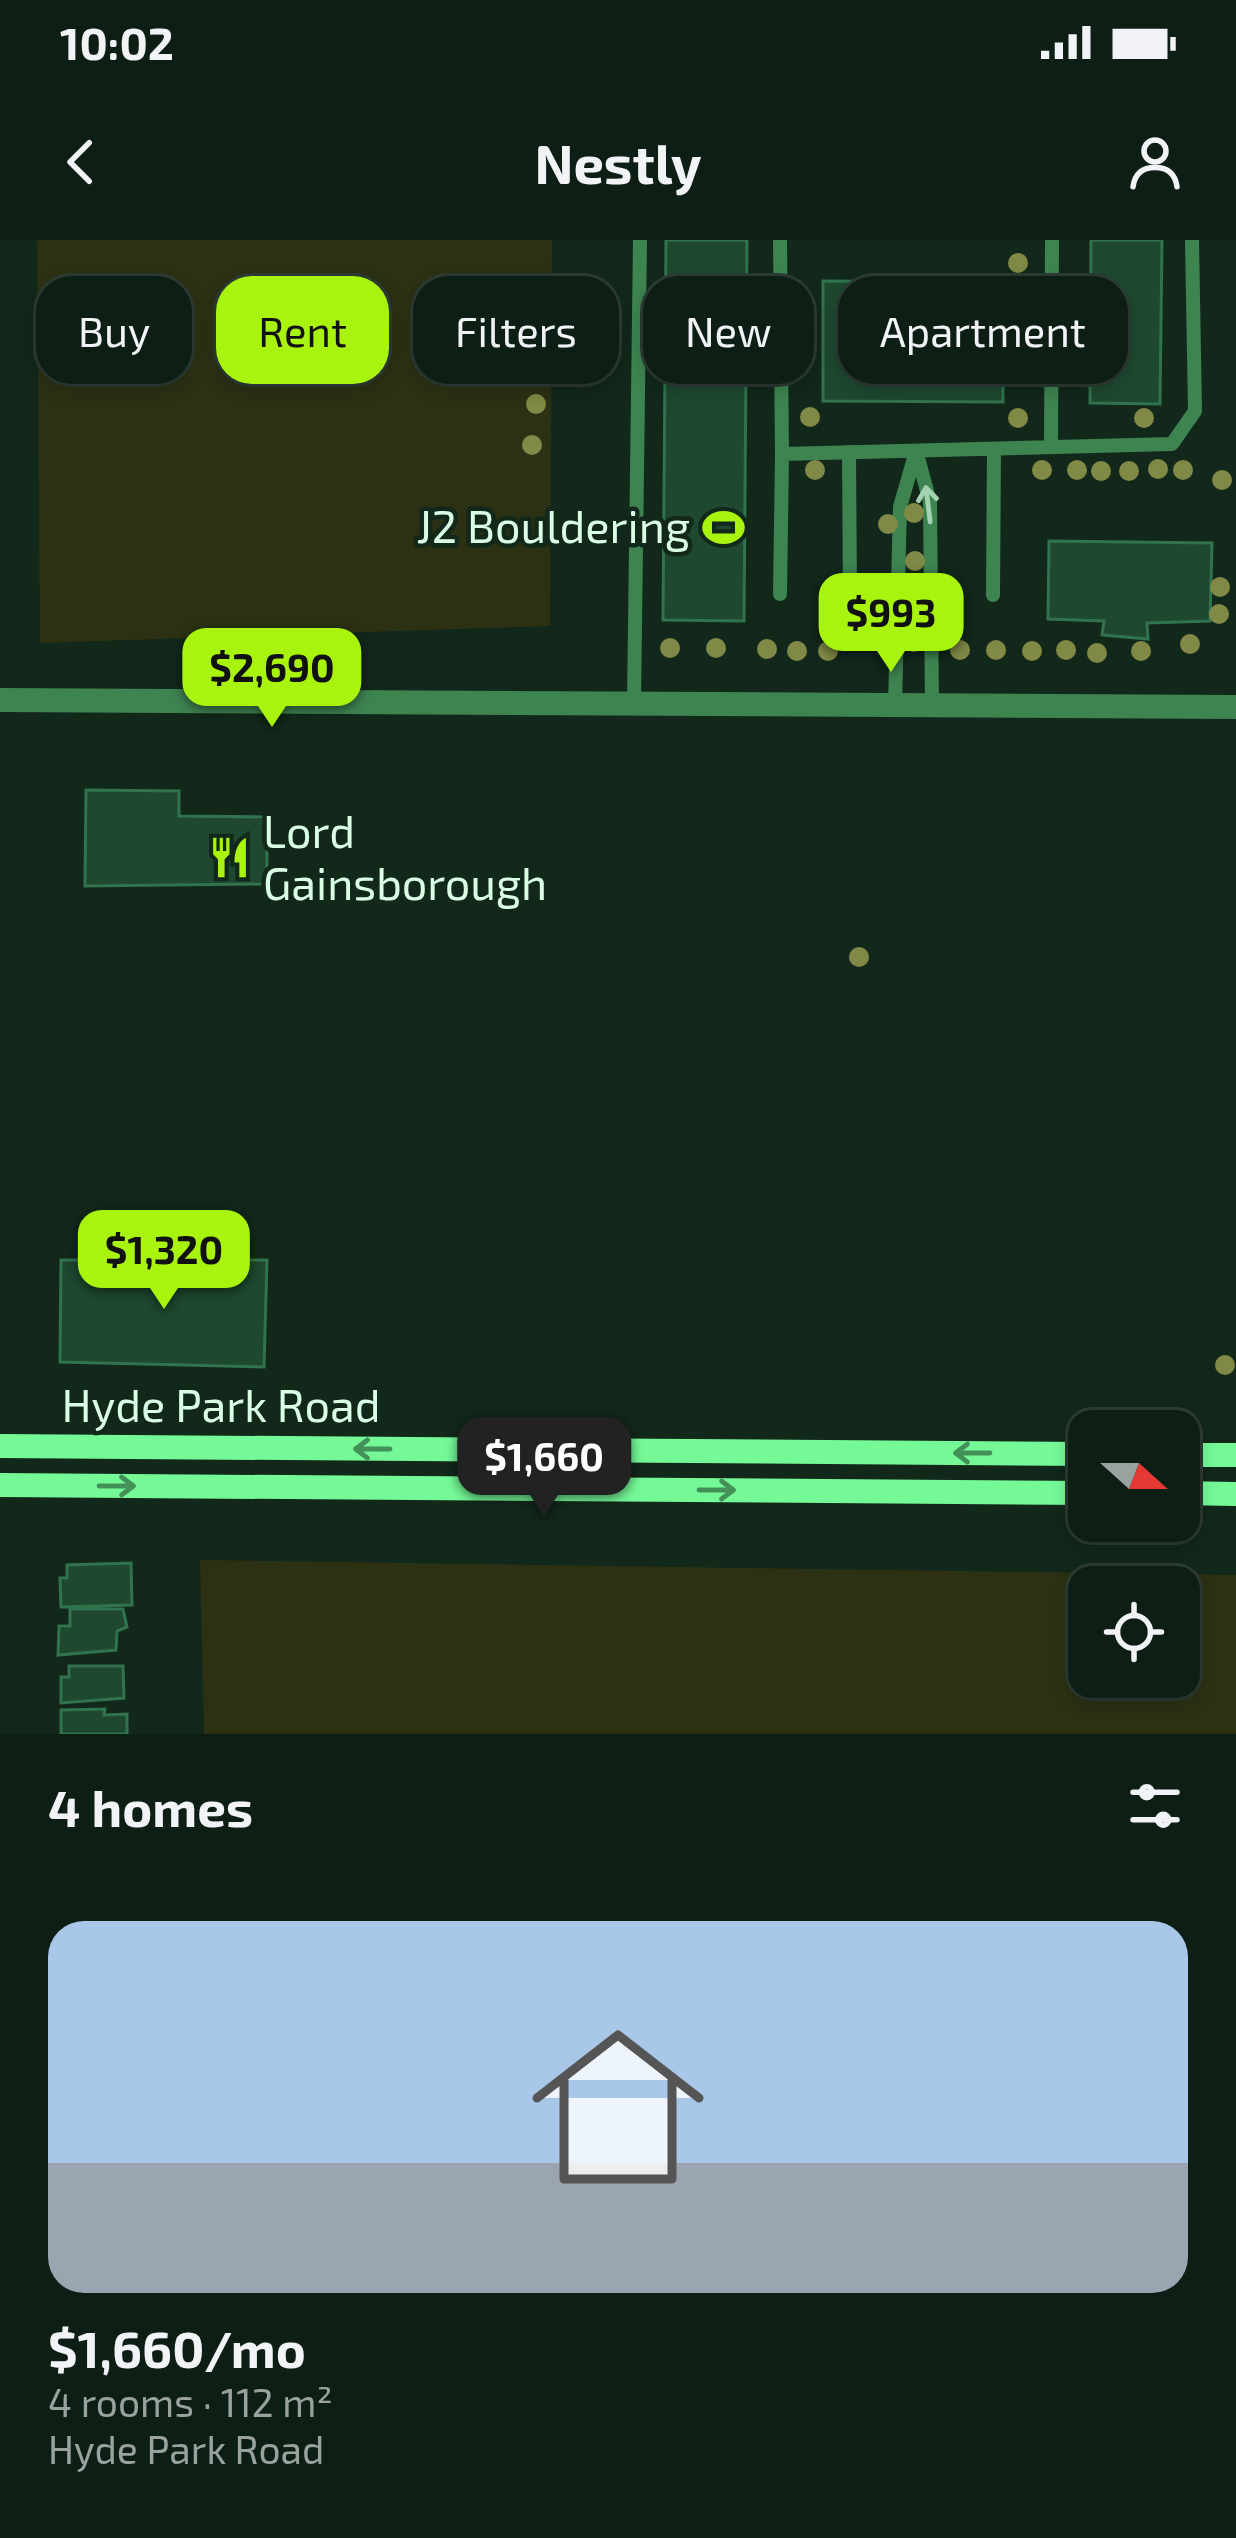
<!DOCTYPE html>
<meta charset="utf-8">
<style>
body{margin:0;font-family:"Exo 2",sans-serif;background:#16271d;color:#f1f3f6;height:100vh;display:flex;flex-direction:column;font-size:45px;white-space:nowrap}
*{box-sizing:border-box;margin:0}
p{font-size:39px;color:#9aa2a0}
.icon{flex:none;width:66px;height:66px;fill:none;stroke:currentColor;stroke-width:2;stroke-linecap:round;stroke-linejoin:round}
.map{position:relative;height:1494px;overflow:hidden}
.drawer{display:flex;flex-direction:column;background:#0d1e14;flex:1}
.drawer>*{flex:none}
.guide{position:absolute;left:36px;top:36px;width:1164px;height:108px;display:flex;gap:24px}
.needle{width:78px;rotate:111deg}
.fabs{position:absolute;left:1068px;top:1170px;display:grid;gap:24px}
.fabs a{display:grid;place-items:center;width:132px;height:132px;border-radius:24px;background:#0d1e14;box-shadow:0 6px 18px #0003,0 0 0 3px #2d3c34;font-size:60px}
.price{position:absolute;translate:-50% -102px;padding:0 27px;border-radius:24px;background:#a8f40f;color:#111;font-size:39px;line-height:78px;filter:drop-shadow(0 3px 6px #0008)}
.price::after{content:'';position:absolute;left:50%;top:72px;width:36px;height:27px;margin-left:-18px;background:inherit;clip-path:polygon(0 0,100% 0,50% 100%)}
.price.on{background:#222;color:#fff}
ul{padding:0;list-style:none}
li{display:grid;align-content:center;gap:24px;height:636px;padding:0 48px}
li span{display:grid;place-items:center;height:372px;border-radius:36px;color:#555}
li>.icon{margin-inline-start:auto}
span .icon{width:216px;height:216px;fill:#fffc;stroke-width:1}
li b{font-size:51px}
h2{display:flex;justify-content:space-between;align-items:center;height:144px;padding:0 48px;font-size:51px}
.tag{padding:0 42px;border-radius:36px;background:#0d1e14;box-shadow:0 6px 18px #0003,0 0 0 3px #2d3c34;font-size:42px;line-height:108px}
.tag.on{background:#a8f40f;color:#111}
.status{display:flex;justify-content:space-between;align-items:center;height:84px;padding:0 60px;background:#0d1e14;direction:ltr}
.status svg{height:33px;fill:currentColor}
header{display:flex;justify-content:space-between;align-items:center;height:156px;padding:0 48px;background:#0d1e14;font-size:54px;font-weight:700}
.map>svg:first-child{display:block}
.green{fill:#2c3114;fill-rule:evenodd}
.building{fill:#1e4830;stroke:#31734d;stroke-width:3}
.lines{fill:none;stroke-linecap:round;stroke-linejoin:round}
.lane{stroke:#3e8451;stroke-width:14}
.street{stroke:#3e8451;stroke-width:24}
.secondary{stroke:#75f997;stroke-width:24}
.tree{fill:#808945}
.oneway{stroke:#a3d3b2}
.oneway2{stroke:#439058}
.labels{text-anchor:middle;stroke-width:9;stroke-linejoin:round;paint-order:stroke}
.poi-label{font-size:45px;fill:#dafde6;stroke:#11281a;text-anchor:end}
.street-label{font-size:45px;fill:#dafde6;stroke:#11281a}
</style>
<div class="status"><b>10:02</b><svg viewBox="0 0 49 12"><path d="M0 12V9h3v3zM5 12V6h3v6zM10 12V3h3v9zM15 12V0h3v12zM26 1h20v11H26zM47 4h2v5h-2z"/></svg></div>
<header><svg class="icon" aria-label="back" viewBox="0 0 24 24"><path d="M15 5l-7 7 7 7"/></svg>Nestly<svg class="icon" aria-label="person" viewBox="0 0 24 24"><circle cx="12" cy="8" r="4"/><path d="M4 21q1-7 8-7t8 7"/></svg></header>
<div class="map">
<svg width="1236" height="1494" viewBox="0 0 1236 1494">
<rect width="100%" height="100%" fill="#11281a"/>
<path class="green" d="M37,0H552L550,386L40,403Z
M200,1320L1236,1335V1494H204ZM1089,1347H1179V1437H1089Z"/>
<path class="building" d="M666,0H747L744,381L663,380Z
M1091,0H1162L1160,164L1090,163Z
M823,41L1003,42V162L823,161Z
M1049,301L1212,303L1210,381L1147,383L1148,399L1102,395L1104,381L1048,379Z
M86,550L179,551V576L267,577V644L85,646Z
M61,1020H267L264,1127L60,1122Z
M131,1323L132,1365L61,1367L60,1338H67V1325Z
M70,1369H123L127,1387L117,1391L116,1410L58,1415L59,1386H70Z
M69,1426H123L124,1458L61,1463V1437H69Z
M105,1469L104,1475L127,1474V1494H61V1470Z"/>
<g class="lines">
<path class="lane" d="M780,0L782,214L1172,204L1195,171L1192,0
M1051,207L1052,0
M849,212L850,357
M917,214L930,262L932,465
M780,354L782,214
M993,355L994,209
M634,463L640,0
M895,465L900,267L916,211"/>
<path class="street" d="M0,460L1236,467"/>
<path class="secondary" d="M0,1206L1089,1214
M1179,1215H1236
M0,1245L1089,1253
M1179,1253L1236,1254"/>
</g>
<g class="tree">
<circle cx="1018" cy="23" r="10"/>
<circle cx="535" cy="137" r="10"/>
<circle cx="536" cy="164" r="10"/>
<circle cx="810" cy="177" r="10"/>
<circle cx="1018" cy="178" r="10"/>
<circle cx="1144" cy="178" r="10"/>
<circle cx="532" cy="205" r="10"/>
<circle cx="1158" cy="229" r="10"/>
<circle cx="815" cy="230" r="10"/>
<circle cx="1042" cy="230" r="10"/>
<circle cx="1077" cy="230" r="10"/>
<circle cx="1183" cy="230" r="10"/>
<circle cx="1101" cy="231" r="10"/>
<circle cx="1129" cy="231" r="10"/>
<circle cx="1222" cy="240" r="10"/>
<circle cx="914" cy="273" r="10"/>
<circle cx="888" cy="284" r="10"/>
<circle cx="915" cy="321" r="10"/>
<circle cx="1220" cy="347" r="10"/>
<circle cx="887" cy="359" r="10"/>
<circle cx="914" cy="370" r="10"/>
<circle cx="1219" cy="374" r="10"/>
<circle cx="914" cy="402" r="10"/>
<circle cx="1190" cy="404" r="10"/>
<circle cx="670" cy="408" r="10"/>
<circle cx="716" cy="408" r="10"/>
<circle cx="767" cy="409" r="10"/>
<circle cx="960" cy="410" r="10"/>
<circle cx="996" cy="410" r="10"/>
<circle cx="1066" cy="410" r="10"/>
<circle cx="797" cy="411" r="10"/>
<circle cx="828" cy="411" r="10"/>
<circle cx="1032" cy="411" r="10"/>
<circle cx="1141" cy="411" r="10"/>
<circle cx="1097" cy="413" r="10"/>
<circle cx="859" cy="717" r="10"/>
<circle cx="1225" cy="1125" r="10"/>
</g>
<defs><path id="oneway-shaft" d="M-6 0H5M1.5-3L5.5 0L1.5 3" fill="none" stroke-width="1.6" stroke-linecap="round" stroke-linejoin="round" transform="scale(3)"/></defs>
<use class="oneway" href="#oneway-shaft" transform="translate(928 264) rotate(-97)"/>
<g class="oneway2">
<use href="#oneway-shaft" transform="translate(372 1209) rotate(-180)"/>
<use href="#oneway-shaft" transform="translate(972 1213) rotate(-180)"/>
<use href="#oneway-shaft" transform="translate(117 1246)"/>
<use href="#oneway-shaft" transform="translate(717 1250)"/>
</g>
<defs>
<symbol id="stadium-bare" viewBox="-9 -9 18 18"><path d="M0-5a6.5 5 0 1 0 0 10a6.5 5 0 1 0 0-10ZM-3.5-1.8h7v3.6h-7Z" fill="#a8f40f" stroke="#11281a" stroke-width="2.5" paint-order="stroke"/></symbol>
<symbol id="restaurant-bare" viewBox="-9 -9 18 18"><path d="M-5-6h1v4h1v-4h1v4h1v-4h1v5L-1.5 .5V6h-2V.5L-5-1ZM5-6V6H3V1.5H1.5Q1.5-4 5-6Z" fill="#a8f40f" stroke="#11281a" stroke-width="2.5" paint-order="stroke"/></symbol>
</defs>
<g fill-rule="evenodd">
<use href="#stadium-bare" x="694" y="258" width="59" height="59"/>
<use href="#restaurant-bare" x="200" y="588" width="59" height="59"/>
</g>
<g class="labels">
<g class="poi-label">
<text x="690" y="303">J2 Bouldering</text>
<text x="263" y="608" text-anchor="start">Lord<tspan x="263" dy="52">Gainsborough</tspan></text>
</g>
<g class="street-label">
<text x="221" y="1182">Hyde Park Road</text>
</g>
</g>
</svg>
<div class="fabs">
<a><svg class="needle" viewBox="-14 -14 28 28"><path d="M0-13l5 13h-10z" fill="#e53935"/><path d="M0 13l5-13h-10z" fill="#9aa2a0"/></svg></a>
<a><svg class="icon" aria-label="locate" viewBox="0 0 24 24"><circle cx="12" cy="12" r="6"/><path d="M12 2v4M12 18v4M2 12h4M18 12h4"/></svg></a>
</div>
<b class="price" style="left:891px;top:435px">$993</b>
<b class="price" style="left:272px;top:490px">$2,690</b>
<b class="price" style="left:164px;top:1072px">$1,320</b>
<b class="price on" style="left:544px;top:1279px">$1,660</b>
<div class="guide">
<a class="tag">Buy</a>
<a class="tag on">Rent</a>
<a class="tag">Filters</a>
<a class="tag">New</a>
<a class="tag">Apartment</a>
</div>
</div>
<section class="drawer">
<h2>4 homes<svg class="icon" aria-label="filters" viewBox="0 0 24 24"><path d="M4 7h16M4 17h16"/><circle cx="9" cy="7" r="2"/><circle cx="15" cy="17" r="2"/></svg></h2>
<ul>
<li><span style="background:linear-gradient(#a9c7e8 65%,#9aa5b1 0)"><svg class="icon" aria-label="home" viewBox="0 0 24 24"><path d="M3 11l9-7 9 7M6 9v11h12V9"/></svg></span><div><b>$1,660/mo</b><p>4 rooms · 112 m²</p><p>Hyde Park Road</p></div></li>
</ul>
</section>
